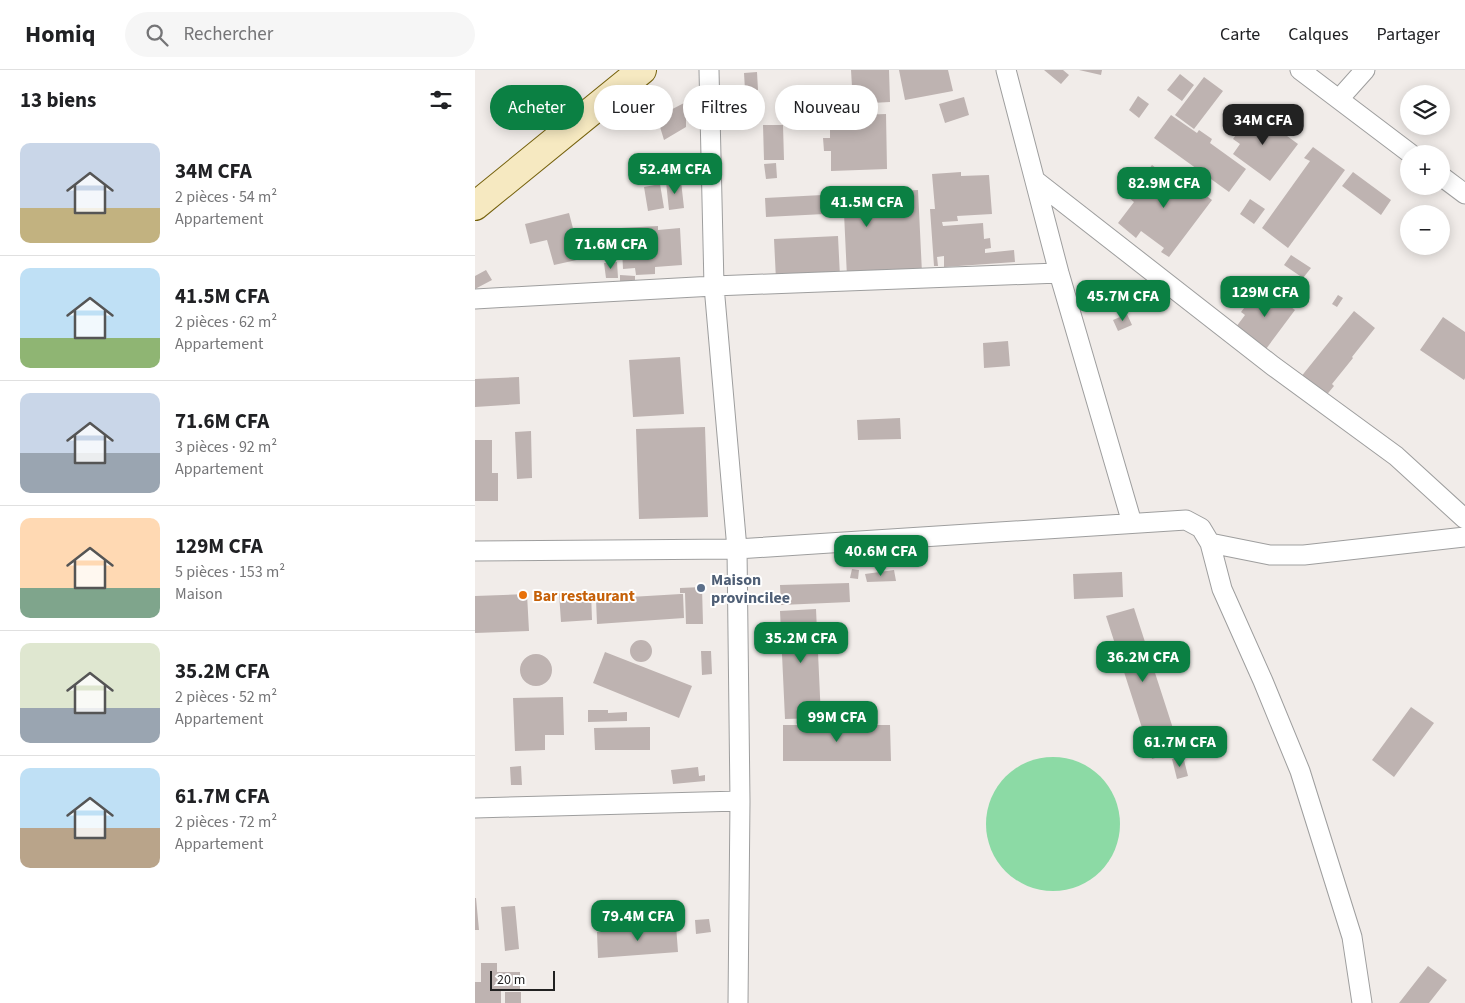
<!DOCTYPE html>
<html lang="fr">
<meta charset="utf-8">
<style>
body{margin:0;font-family:"Source Sans 3",sans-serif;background:#f6f6f6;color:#202124;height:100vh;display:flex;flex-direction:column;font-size:19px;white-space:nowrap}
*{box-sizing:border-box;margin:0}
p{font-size:16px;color:#757577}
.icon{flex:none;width:28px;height:28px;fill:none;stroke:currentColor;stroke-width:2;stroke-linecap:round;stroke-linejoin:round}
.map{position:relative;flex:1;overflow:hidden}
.panel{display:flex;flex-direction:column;background:#fff;width:475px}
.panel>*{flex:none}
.guide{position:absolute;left:15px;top:15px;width:475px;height:45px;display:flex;gap:10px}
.controls{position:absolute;left:925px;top:15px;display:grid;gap:10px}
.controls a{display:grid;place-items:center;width:50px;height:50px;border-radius:50%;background:#fff;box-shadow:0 2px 12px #0003;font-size:25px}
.scale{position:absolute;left:15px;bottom:12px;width:65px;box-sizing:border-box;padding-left:5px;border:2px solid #212121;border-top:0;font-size:14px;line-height:18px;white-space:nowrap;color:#212121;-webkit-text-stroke:4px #fff;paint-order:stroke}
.price{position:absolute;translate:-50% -42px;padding:0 11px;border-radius:10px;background:#0b8043;color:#fff;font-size:16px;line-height:32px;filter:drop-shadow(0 1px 2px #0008)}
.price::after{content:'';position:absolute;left:50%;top:30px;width:15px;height:11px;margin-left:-8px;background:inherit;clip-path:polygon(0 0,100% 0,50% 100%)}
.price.on{background:#222;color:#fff}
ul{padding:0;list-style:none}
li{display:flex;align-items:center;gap:15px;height:125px;padding:0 20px}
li+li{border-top:1px solid #e0e0e0}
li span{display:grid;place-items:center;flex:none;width:140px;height:100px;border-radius:10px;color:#555}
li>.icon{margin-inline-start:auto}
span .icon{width:60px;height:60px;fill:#fffc;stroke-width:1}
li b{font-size:21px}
h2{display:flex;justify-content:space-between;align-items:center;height:60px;padding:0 20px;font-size:21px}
.pill{padding:0 18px;border-radius:22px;background:#fff;box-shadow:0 2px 12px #0003;font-size:18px;line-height:45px}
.pill.on{background:#0b8043;color:#fff}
header{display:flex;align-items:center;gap:30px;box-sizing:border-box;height:70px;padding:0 25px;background:#fff;border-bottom:1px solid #e0e0e0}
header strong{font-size:24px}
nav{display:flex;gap:28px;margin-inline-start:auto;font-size:18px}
.search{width:350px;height:45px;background:#f6f6f6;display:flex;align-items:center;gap:12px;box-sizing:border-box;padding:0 18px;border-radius:28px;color:#757577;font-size:19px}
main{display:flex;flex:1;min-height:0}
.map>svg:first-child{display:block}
.pitch{fill:#8cdaa5}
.building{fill:#beb3b1}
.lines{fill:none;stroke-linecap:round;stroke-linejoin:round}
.street-casing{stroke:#9e9e9e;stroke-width:21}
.secondary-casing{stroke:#75610c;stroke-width:30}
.street{stroke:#fff;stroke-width:19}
.secondary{stroke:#f6e9c1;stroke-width:28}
.service-dot{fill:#5c6f8a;stroke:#fff;stroke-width:2}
.food-dot{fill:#e8710a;stroke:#fff;stroke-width:2}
.labels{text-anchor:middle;stroke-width:4;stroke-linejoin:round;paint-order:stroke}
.service-label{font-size:16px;font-weight:bold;fill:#4e5e75;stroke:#fff;text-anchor:start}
.food-label{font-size:16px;font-weight:bold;fill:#c56008;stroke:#fff;text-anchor:start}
</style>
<header>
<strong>Homiq</strong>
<div class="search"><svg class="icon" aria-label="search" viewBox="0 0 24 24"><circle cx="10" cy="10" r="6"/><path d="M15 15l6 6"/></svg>Rechercher</div>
<nav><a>Carte</a><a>Calques</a><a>Partager</a></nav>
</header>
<main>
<section class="panel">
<h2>13 biens<svg class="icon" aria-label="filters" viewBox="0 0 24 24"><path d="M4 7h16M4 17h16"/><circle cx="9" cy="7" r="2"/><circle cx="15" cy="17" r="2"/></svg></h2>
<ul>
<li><span style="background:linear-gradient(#c9d6e8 65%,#c2b280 0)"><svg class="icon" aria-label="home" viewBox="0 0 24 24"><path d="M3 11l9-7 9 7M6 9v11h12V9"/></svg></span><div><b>34M CFA</b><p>2 pièces · 54 m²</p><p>Appartement</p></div></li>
<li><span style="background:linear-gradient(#bfe0f5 70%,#8fb573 0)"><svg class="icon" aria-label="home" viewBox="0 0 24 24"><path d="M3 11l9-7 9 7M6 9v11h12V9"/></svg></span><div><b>41.5M CFA</b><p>2 pièces · 62 m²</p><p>Appartement</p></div></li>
<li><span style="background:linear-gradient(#c9d6e8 60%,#9aa5b1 0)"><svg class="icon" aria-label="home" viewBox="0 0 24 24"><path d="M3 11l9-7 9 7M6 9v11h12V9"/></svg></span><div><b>71.6M CFA</b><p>3 pièces · 92 m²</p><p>Appartement</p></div></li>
<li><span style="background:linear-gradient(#ffd9b3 70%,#7fa58c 0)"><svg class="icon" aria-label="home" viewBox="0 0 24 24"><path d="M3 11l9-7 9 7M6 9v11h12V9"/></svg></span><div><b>129M CFA</b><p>5 pièces · 153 m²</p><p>Maison</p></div></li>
<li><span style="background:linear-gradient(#dfe7d0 65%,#9aa5b1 0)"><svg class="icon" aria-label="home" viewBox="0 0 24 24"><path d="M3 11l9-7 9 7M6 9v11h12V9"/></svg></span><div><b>35.2M CFA</b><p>2 pièces · 52 m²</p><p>Appartement</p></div></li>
<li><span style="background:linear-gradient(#bfe0f5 60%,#b9a48a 0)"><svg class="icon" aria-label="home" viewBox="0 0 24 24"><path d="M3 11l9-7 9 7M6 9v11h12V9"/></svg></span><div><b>61.7M CFA</b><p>2 pièces · 72 m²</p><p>Appartement</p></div></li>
</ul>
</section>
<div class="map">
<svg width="990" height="933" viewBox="0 0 990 933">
<rect width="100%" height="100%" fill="#f1ece9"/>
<path class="pitch" d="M511 754a67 67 0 1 1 134 0a67 67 0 1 1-134 0Z"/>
<path class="building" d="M376,0H414L415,32L378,34Z
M424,0H473L478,21L430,30Z
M569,0H588L594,5L586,14Z
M604,0H627L626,5Z
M282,2L283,20H270L269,3Z
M705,4L719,15L707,31L692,20Z
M729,7L748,21L719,59L700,45Z
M663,26L674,34L664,48L654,40Z
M489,27L494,45L470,53L464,34Z
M211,32V57L189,70L182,47Z
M778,41L823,74L795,111L758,84L765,74L758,69Z
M411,44L412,99L356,101V81H349L348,68H355V46Z
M696,45L722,63L724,60L737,69L735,73L771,99L754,122L679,68Z
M288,55H308L309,90H289Z
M838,77L870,100L813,178L787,158L835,91L829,88Z
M301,93L302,108L291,109L289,94Z
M203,95L205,109L187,111L185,97Z
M677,95L694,108L699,101L707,107L702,114L709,119L714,113L737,130L694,187L686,182L689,178L666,161L661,168L643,153L659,132L653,127Z
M486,102V106L514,105L517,144L482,146L483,151L467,152L468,156L508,153L509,169L515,168L516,178L510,179V183L539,180L540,192L469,197V186L462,187L463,196H459L455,139H460L457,104Z
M878,102L916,130L906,145L867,116Z
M206,111L209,138L194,140L191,112Z
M185,114L189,138L173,141L169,117Z
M443,120L447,203L372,207L369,143L291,147L290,128Z
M775,129L790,139L779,154L765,144Z
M94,143L106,189L79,195L72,170L55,174L50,154Z
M183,156V160L205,158L207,195L180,197V204L161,205L160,198L148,199L146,158Z
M141,161L142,188H128L127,162Z
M363,166L365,207L301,210L299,169Z
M816,185L836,198L828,208L809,195Z
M142,192L143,208H131L129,193Z
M11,200L17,210L0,219V206Z
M145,205L160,206V214H145Z
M789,217L820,240L791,279L761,257L770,245L766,242L776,229L779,230Z
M863,225L868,228L862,237L857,234Z
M879,241L900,258L877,287L878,288L857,314L859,316L849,328L825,308Z
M652,244L657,255L643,261L638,250Z
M968,247L990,262V308L989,310L945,280Z
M533,271L535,296L509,298L508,273Z
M205,287L209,344L158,347L154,290Z
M44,307L45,334L0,337V309Z
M425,348L426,369L383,370L382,350Z
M230,357L233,447L164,449L161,359Z
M56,361L57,408L42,409L40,362Z
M0,370H17V403H23V431H0Z
M377,499L384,500L383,509L375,508Z
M419,500L421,511L392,512L390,504Z
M647,502L648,527L599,529L598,504Z
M374,513L375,532L306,535L305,515Z
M227,517L228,554H211L210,523H205V518Z
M116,522L117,550L86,552L84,523Z
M52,524L54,561L0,563V526Z
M206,524H208L209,548L122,554L121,529Z
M659,538L705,680L677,689L631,546Z
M341,539L346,648L310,649L305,541Z
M155 581a11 11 0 1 1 22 0a11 11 0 1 1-22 0Z
M226,581H236L237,604L227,605Z
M130,582L217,616L204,648L118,613Z
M45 600a16 16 0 1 1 32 0a16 16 0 1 1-32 0Z
M88,627L89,665H70V680L40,681L38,628Z
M936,637L959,653L919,707L897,690Z
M113,640H133V643L152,642V651L113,652Z
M308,655H415L416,691H308Z
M175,657V680H120L119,658Z
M708,686L713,706L702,709L697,689Z
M46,696L47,715H36L35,697Z
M223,697L224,706L230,705V711L198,714L196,700Z
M0,828H1L4,860H0Z
M40,836L44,879L30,881L26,837Z
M135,846L136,858L122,860V848Z
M234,849L236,862L221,864L220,850Z
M201,855L203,882L123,888L122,862L170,859V857Z
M6,893H22V902H45V919H26V933H0V912H6Z
M953,896L972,910L954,933H924Z
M30,922H46V933H30Z"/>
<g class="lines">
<defs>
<path id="street" d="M234,0L239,216L262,479L265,731L263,933
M531,0L584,203L657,453
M825,0L936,84
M864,29L890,0
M966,106L990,124
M561,111L798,296L921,386L990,449
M0,229L239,216L584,203
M735,473L747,519L788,611L825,701L877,867L887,933
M0,481L262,479L711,450L726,458L735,473L795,485H829L990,467
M0,738L265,731"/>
<path id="secondary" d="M0,136L167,0"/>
</defs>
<use href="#street" class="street-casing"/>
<use href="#secondary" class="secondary-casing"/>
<use href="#street" class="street"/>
<use href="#secondary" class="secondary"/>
</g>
<circle class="service-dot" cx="226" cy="518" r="5"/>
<circle class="food-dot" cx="48" cy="525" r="5"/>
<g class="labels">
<g class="service-label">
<text x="236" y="515">Maison<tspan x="236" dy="18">provincilee</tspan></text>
</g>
<g class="food-label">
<text x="58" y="531">Bar restaurant</text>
</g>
</g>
</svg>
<div class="controls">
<a><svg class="icon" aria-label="layers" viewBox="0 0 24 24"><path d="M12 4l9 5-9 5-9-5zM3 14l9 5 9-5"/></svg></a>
<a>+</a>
<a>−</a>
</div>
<div class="scale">20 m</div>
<b class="price on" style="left:788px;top:76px">34M CFA</b>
<b class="price" style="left:200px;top:125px">52.4M CFA</b>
<b class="price" style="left:689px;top:139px">82.9M CFA</b>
<b class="price" style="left:392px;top:158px">41.5M CFA</b>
<b class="price" style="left:136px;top:200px">71.6M CFA</b>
<b class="price" style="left:790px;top:248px">129M CFA</b>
<b class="price" style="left:648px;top:252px">45.7M CFA</b>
<b class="price" style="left:406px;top:507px">40.6M CFA</b>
<b class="price" style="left:326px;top:594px">35.2M CFA</b>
<b class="price" style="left:668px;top:613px">36.2M CFA</b>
<b class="price" style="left:362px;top:673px">99M CFA</b>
<b class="price" style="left:705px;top:698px">61.7M CFA</b>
<b class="price" style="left:163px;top:872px">79.4M CFA</b>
<div class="guide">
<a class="pill on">Acheter</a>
<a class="pill">Louer</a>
<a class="pill">Filtres</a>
<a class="pill">Nouveau</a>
</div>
</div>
</main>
